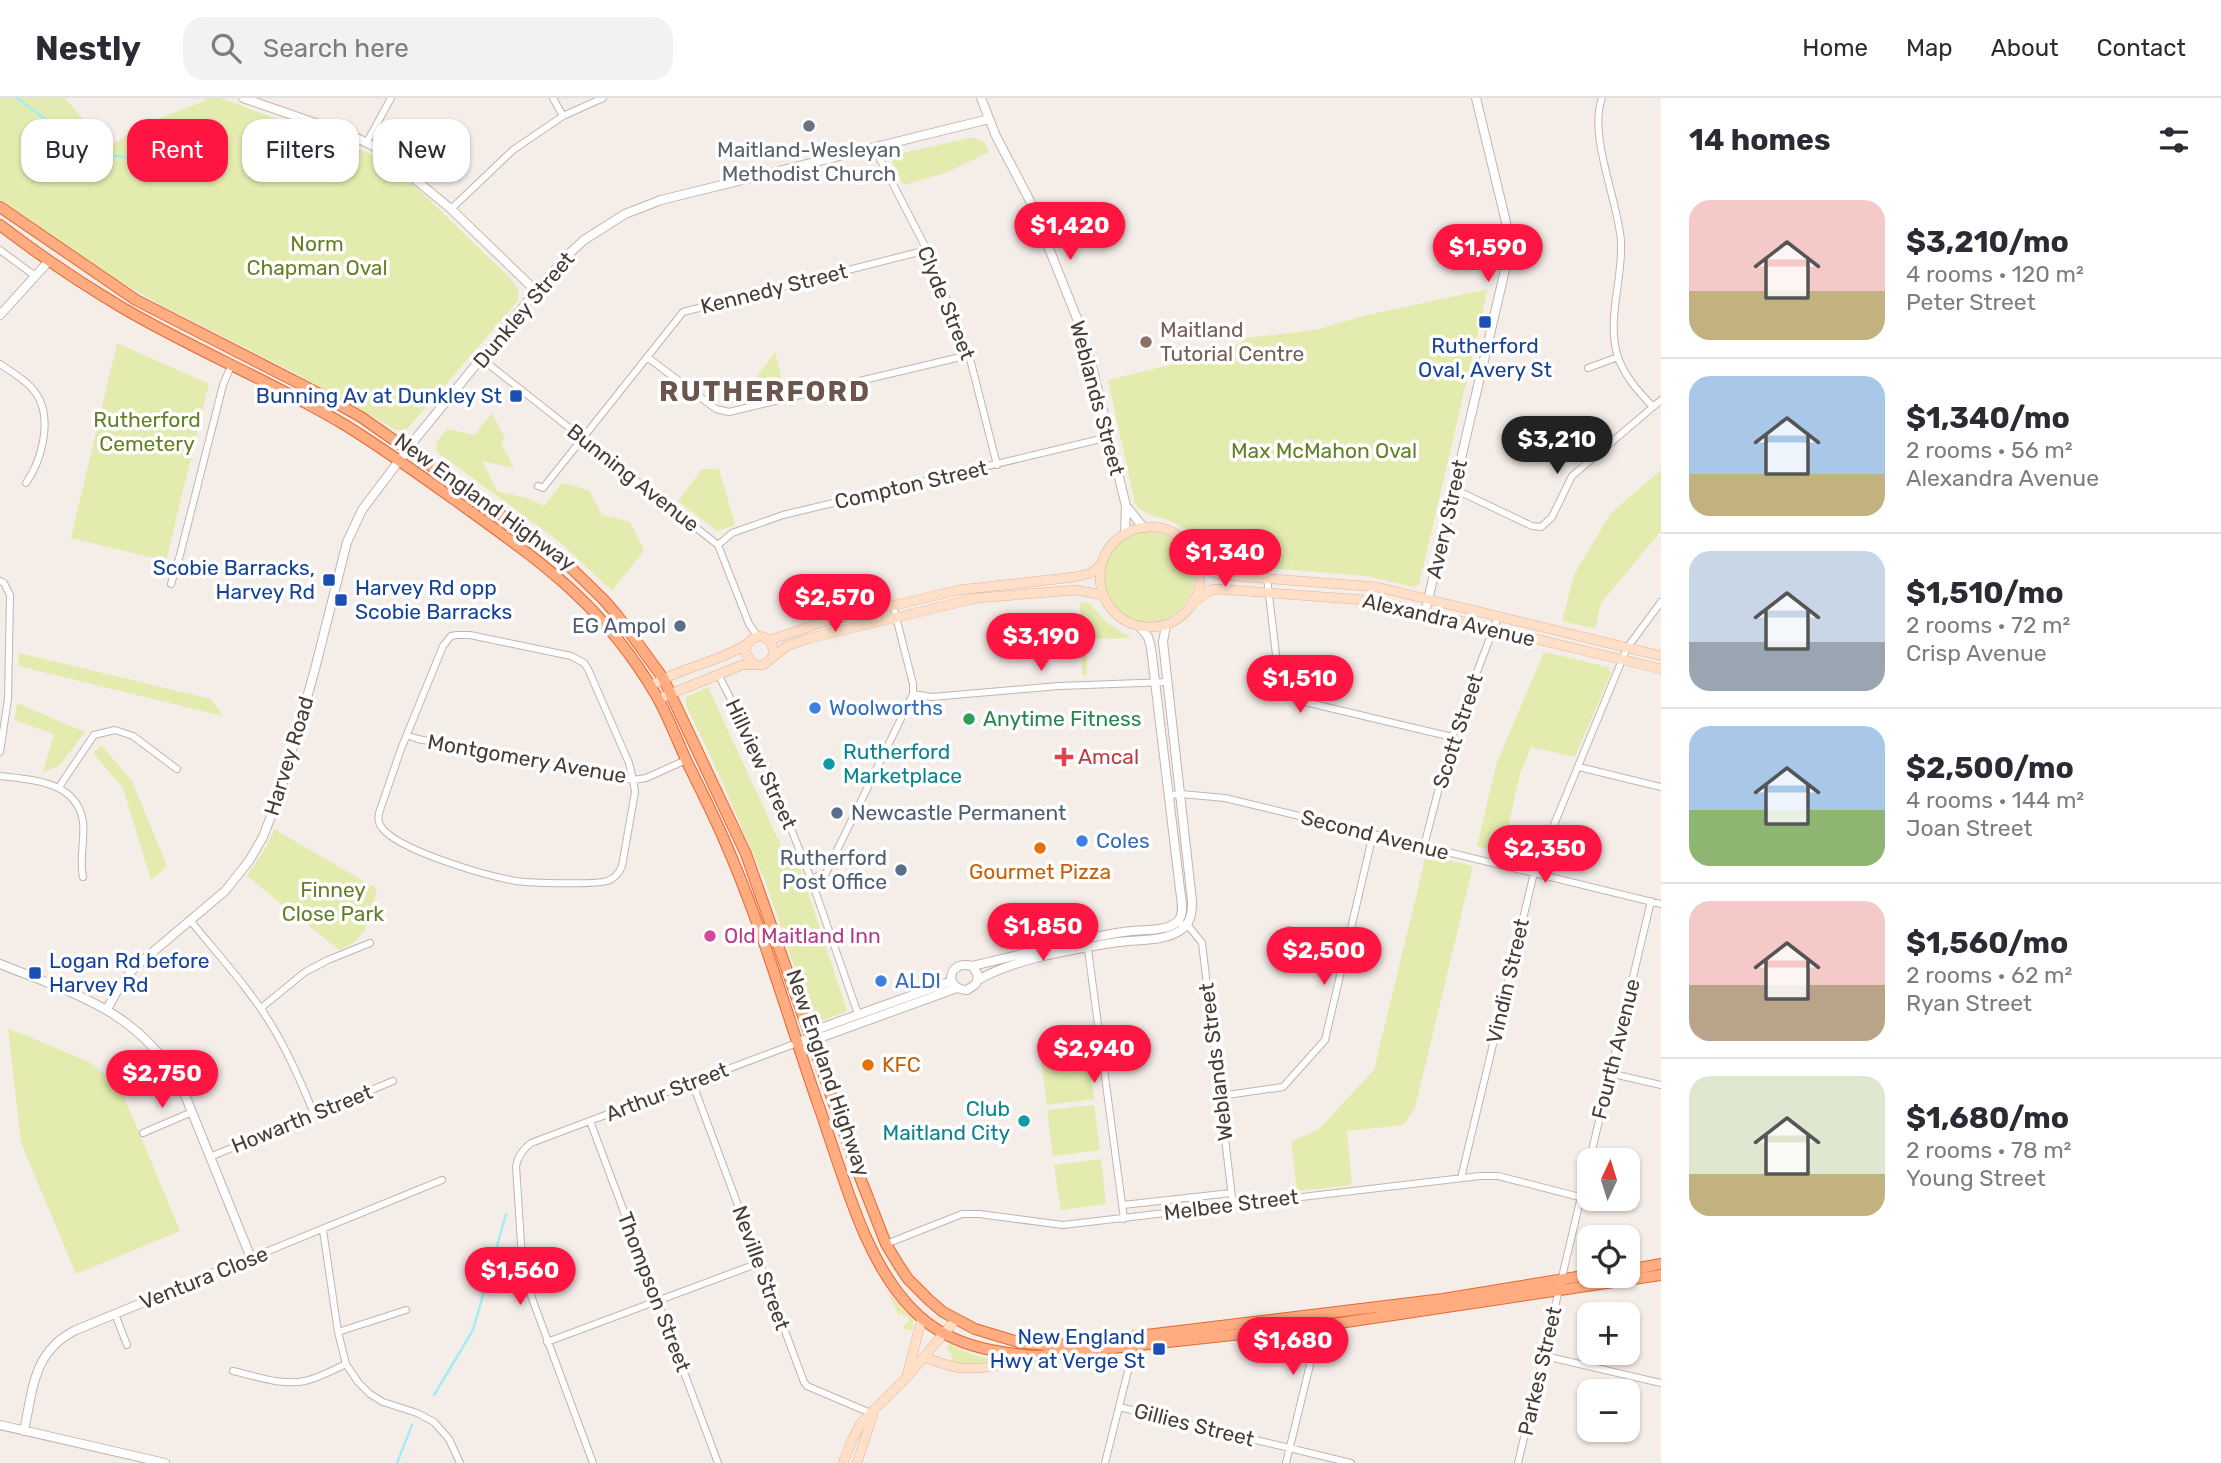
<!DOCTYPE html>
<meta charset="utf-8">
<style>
body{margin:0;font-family:Rubik,sans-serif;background:#f2f2f3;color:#2b2b33;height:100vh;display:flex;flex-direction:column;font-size:26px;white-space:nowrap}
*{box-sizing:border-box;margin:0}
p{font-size:23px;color:#7c7c81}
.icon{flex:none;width:38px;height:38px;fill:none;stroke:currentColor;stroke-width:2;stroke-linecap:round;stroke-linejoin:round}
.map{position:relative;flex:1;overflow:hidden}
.sheet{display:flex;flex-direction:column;background:#fff;width:560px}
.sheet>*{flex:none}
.banner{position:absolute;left:21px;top:21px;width:665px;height:63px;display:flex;gap:14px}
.needle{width:46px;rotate:4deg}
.controls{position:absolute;left:1577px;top:1050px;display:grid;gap:14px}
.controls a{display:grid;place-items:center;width:63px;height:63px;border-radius:14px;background:#fff;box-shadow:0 2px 5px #0004;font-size:35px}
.price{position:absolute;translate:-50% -60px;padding:0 16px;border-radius:24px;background:#ff1541;color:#fff;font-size:23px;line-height:46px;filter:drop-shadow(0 2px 4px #0008)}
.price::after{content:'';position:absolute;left:50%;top:42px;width:21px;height:16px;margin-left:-10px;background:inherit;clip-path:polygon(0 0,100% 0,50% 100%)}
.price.current{background:#222;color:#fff}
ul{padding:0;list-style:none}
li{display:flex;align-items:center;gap:21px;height:175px;padding:0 28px}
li+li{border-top:2px solid #e1e1e2}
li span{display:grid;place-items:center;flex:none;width:196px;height:140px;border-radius:21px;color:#555}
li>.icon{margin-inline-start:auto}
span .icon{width:84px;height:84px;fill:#fffc;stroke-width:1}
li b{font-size:30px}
h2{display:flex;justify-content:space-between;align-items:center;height:84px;padding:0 28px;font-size:30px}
.chip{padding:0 24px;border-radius:21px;background:#fff;box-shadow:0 2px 5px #0004;font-size:24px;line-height:63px}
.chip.current{background:#ff1541;color:#fff}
header{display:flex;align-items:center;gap:42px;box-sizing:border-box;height:98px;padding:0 35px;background:#fff;border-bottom:2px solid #e1e1e2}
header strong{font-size:33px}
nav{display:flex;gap:38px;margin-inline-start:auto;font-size:24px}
.search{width:490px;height:63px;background:#f2f2f3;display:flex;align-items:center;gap:18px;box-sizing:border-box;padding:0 24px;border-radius:21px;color:#7c7c81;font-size:26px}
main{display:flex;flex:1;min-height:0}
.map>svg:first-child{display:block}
.green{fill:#e4ebaf}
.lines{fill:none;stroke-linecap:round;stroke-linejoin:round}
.stream{stroke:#a2eef4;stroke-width:2.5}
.minor-casing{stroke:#c4b4ad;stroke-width:8}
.tertiary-casing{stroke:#c4b4ad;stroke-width:10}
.secondary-casing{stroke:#ddb59a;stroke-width:10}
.trunk-casing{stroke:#e66732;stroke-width:12}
.minor{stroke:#fff;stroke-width:6}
.tertiary{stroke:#fff;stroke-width:8}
.secondary{stroke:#ffdfc8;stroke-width:9}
.trunk{stroke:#ffad80;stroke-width:10}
.worship-dot{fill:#6b7280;stroke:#fff;stroke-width:2.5}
.transit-dot{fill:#1a4fb4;stroke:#fff;stroke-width:2.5}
.education-dot{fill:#8d6e63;stroke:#fff;stroke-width:2.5}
.service-dot{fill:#5c6f8a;stroke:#fff;stroke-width:2.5}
.shop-dot{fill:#3f7fe0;stroke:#fff;stroke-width:2.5}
.leisure-dot{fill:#2e9e5b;stroke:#fff;stroke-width:2.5}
.health-dot{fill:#e0444e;stroke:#fff;stroke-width:2.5}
.culture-dot{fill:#0f9aa8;stroke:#fff;stroke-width:2.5}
.food-dot{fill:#e8710a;stroke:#fff;stroke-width:2.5}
.hotel-dot{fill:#d1479c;stroke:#fff;stroke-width:2.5}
.labels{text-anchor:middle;stroke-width:7;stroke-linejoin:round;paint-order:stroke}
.worship-label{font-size:21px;fill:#5b616d;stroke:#fff}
.park-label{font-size:21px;fill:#657f26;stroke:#fff}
.street-label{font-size:21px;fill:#493b36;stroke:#fff}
.education-label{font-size:21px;fill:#785e54;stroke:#fff;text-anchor:start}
.transit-label{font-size:21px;fill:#164399;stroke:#fff;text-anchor:end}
.service-label{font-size:21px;fill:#4e5e75;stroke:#fff;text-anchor:end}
.shop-label{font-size:21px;fill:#366cbe;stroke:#fff;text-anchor:start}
.leisure-label{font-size:21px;fill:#27864d;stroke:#fff;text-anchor:start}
.culture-label{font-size:21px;fill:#0d838f;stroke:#fff;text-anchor:start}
.health-label{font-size:21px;fill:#be3a42;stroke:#fff;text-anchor:start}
.food-label{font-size:21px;fill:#c56008;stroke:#fff}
.hotel-label{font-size:21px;fill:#b23c85;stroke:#fff;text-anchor:start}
.district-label{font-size:28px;font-weight:bold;letter-spacing:2px;fill:#6c554d;stroke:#fff}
</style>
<header>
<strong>Nestly</strong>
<div class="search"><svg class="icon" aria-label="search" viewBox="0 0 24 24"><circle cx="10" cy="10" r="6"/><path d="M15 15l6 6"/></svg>Search here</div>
<nav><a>Home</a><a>Map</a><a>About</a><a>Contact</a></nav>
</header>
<main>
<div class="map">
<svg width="1661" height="1365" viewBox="0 0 1661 1365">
<rect width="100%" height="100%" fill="#f5ede8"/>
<path class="green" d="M0,0H65L107,50L143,27L204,3L206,0H220L367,54L387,66L420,93L510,180L519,193L517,204L408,330L402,333L396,332L295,275L159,206L114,180L0,101Z
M973,39L984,44L989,54L948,74L904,87L892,64L895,57Z
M1488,191L1419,487L1413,489L1367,478L1218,466C1202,456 1198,438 1179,427C1162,417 1149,422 1135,406L1108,282L1228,253L1247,240L1316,232L1363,218Z
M117,245L209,286L166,463L71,440Z
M775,254L784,292L739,303Z
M492,315L505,340L501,345L514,370L482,363L497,393L530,401L544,408L562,385L589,392L602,417L630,424L644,452L612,493L561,445L437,354L436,345L447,331L474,337Z
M702,371H719L735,427L717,433L678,403Z
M1661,372V433L1601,505L1595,531L1562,523L1574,477L1611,415Z
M1104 479a45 45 0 1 1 90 0a45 45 0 1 1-90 0Z
M1080,504L1090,506L1107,525L1132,540L1086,541L1087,577H1082Z
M1544,554L1608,569L1611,575L1575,659L1531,649L1520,676L1502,754L1477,748L1497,664Z
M19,555L211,601L223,618L18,568Z
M708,589L790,767L798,764L847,913L819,924L812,922L766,785L719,677L686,607V599Z
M17,605L85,634L59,668L43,674L54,636L14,622Z
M101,647L132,683L167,768L151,782L123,690L93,655Z
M274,731L377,791C369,819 370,841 339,852L247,778L267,748Z
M1426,757L1473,768L1415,1010L1403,1027L1347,1033L1352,1087L1297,1093L1291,1044L1319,1031L1374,972Z
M8,930L89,964L120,989L180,1133L76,1176L21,1045Z
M1089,955L1094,1001L1047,1007L1041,961Z
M1094,1007L1100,1052L1053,1058L1047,1012Z
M1101,1061L1106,1106L1061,1112L1054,1067Z
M888,1195L913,1222V1232L904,1231V1228L909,1223L907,1218L898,1216Z
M949,1246L970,1256L996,1263L969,1266L951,1264L952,1256L947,1250Z"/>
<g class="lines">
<path class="stream" d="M17,0L78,45L95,54L131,60
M434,1297L473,1232L506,1116
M397,1365L412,1327"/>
<defs>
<path id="minor" d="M553,0L563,18
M1602,0C1588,38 1618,102 1621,143C1623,182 1607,218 1617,256C1623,277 1639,294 1653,309
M367,44L391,0
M877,49L880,61L927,152L969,257L997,367
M451,111L513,52L563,18L603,0
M0,152L35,178
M647,259L716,311L729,314L969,257
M482,261L718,447L749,526L758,539
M0,266C13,275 29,284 37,297C53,322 41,364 26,385
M1588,270L1618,259
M538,388L543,390L683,214L927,152
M1454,391L1532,428L1541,429L1552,419L1572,378L1661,302
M718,447L732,435L783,417L1109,339
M1267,480L1278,574C1282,590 1289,598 1305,604L1452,639
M0,483L4,485L10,497L8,601L0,654
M171,486L180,457L223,287L231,268
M457,537H470L571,558L584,565L588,571L629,665L633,682L635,694L622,768C619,775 615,781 607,783C594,787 531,785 516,783C487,778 400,753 382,730C378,725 378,721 379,715L401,651L443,548L451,538Z
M718,576L770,678L811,781L858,916
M913,596L932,599L1059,588L1168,584
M407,637L418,641L633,682L646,680L686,662
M1579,669L1661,689
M0,678C33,682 77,683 83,724C85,743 79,761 83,779
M59,689L94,637L115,632L133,638L177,671
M1170,697L1181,696L1225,700L1661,806
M1424,748L1452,639L1498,519
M811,781L826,775L913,596V586L893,507
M190,822C218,857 249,890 272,928C289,956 302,986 314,1016
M1177,824L1190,830L1202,845L1233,1108
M1289,832L1346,847
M1087,844L1124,1121
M261,910L305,874L328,862L370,845
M1609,975L1661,987
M692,984L804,1284L807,1288L873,1316
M1220,998L1283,989L1325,942L1373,736
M590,1023L718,1365
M143,1035L192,1014
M210,1059L393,983
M1461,1080L1534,775L1627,550L1661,504
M1123,1107L1231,1095
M323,1132L338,1234L346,1266L358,1284L370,1296L383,1304L417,1315L434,1324L449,1341L460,1365
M886,1146L962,1116H979L1063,1127L1480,1078H1498L1580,1099
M251,1160L442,1082
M115,1216L127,1247
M338,1234L406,1212
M547,1244L759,1165
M1545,1258L1661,1285
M233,1273C256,1278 281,1288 305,1283C319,1280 333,1272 346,1266
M1119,1309L1351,1365
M593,1365L523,1176L516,1068C518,1058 523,1051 531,1045L797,945
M1105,1365L1128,1273L1130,1260L1129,1249
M1286,1365L1316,1242L1315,1218
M1518,1365L1651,803"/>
<path id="tertiary" d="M243,0L353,38L377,50L451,111L536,193
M981,0L996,38L1030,103L1078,223L1093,272L1126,408L1125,436
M0,217L48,164
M1126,408L1144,430
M1425,515L1508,159V136L1505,120L1476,0
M0,866C77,897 141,913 183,992L251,1160L76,1232C33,1253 33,1291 24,1333
M972,868L978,877L976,886L967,892C943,891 948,861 972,868C1025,856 1077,840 1131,833C1144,832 1169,833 1178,823C1185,815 1181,800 1180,791L1151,550L1148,539L1140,529
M978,882C1016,860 1075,851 1118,844C1139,841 1163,844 1181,832C1191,825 1192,814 1192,803L1163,544L1166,527
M107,911L121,886L135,869L225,793L249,763L263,739L281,692L315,571L347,444L362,412L417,339L536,193L571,154L584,142L625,116L661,102L989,21
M811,939H822L957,890
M797,945L811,939L821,930L952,883
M0,1327L165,1365"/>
<path id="secondary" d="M1100 479a50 50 0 1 1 100 0a50 50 0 1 1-100 0Z
M1198,464L1207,472L1221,477L1377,489L1661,558
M1195,503L1210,492L1217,491L1378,503L1661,571
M770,542L820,525L959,492L1075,479L1091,475L1101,467
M753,566L745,555C748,529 779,536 772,560
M650,588C681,569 717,565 747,546
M658,601L742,567H763L787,548L810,540L977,500L1076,492L1103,497
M924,1259C936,1263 949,1269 962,1270C985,1272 1011,1265 1034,1259
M907,1278L922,1220
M843,1365L852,1342L861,1325L907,1279L956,1221
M857,1365L873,1316"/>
<path id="trunk" d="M0,109L136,202L322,297L361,319L540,444L567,466L603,501L617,517L663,580L746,756L858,1074L886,1146L898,1166L908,1181L929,1202L943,1214L975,1231L1021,1245L1047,1247L1072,1246L1443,1201L1589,1177
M0,127C39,157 79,184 121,209C194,252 273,284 345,327C389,354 431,385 473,415C551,471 606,512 656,597C668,618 677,642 687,664C699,688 711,712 722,737C761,824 787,917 818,1006C842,1072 863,1162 913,1212C947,1247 992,1255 1039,1258L1333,1226L1661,1177
M1628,1172L1661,1166"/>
</defs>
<use href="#minor" class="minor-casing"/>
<use href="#tertiary" class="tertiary-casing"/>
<use href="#secondary" class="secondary-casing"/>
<use href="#trunk" class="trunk-casing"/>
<use href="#minor" class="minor"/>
<use href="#tertiary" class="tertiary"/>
<use href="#secondary" class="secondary"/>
<use href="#trunk" class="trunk"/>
</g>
<circle class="worship-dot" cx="809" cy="28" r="7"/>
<g class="transit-dot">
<rect x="1478" y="217" width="14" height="14" rx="3.5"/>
<rect x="509" y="291" width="14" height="14" rx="3.5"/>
<rect x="322" y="475" width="14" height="14" rx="3.5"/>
<rect x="334" y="495" width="14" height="14" rx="3.5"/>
<rect x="28" y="868" width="14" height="14" rx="3.5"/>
<rect x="1152" y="1244" width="14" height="14" rx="3.5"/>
</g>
<circle class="education-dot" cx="1146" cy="244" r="7"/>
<g class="service-dot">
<circle cx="680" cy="528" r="7"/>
<circle cx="837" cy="715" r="7"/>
<circle cx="901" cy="772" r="7"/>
</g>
<g class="shop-dot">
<circle cx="815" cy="610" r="7"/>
<circle cx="1082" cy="743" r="7"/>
<circle cx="881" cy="883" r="7"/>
</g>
<circle class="leisure-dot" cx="969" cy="621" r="7"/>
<path class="health-dot" d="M1060.5 648.5h7v7h7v7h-7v7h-7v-7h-7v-7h7z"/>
<g class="culture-dot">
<circle cx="829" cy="666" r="7"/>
<circle cx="1024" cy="1023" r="7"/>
</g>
<g class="food-dot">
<circle cx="1040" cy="750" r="7"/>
<circle cx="868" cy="967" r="7"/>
</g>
<circle class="hotel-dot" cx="710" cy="838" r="7"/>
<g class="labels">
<g class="worship-label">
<text x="809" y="59">Maitland-Wesleyan<tspan x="809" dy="24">Methodist Church</tspan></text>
</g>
<g class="park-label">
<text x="317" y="153">Norm<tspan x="317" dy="24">Chapman Oval</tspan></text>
<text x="147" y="329">Rutherford<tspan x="147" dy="24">Cemetery</tspan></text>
<text x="1324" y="360">Max McMahon Oval</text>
<text x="333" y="799">Finney<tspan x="333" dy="24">Close Park</tspan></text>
</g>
<g class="street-label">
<text transform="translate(774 191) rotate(-14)" y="7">Kennedy Street</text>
<text transform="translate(946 205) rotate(68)" y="7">Clyde Street</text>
<text transform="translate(524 212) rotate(-50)" y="7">Dunkley Street</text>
<text transform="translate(1097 300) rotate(75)" y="7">Weblands Street</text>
<text transform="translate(633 380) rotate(38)" y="7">Bunning Avenue</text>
<text transform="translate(911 387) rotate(-13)" y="7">Compton Street</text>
<text transform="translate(485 404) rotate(36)" y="7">New England Highway</text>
<text transform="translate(1447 421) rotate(-77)" y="7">Avery Street</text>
<text transform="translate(1449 522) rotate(13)" y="7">Alexandra Avenue</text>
<text transform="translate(1458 633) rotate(-72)" y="7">Scott Street</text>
<text transform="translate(289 658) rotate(-73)" y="7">Harvey Road</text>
<text transform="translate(527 661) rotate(10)" y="7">Montgomery Avenue</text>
<text transform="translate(761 666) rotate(65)" y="7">Hillview Street</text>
<text transform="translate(1375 737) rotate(14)" y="7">Second Avenue</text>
<text transform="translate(1508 883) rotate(-77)" y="7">Vindin Street</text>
<text transform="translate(1616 951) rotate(-76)" y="7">Fourth Avenue</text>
<text transform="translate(1216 964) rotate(-97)" y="7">Weblands Street</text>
<text transform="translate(828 975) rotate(71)" y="7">New England Highway</text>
<text transform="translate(667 994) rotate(-21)" y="7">Arthur Street</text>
<text transform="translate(302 1021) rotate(-22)" y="7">Howarth Street</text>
<text transform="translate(1231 1107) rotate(-7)" y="7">Melbee Street</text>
<text transform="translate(761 1170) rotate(70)" y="7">Neville Street</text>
<text transform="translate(204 1180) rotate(-22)" y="7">Ventura Close</text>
<text transform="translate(654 1194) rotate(69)" y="7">Thompson Street</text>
<text transform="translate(1540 1273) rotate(-77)" y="7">Parkes Street</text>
<text transform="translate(1194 1327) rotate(14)" y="7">Gillies Street</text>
</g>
<g class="education-label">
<text x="1160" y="239">Maitland<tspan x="1160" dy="24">Tutorial Centre</tspan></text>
</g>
<g class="transit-label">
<text x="1485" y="255" text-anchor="middle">Rutherford<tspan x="1485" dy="24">Oval, Avery St</tspan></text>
<text x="502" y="305">Bunning Av at Dunkley St</text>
<text x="315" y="477">Scobie Barracks,<tspan x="315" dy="24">Harvey Rd</tspan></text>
<text x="355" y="497" text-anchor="start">Harvey Rd opp<tspan x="355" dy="24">Scobie Barracks</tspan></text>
<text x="49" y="870" text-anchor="start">Logan Rd before<tspan x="49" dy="24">Harvey Rd</tspan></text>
<text x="1145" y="1246">New England<tspan x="1145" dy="24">Hwy at Verge St</tspan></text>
</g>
<g class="service-label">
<text x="666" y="535">EG Ampol</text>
<text x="851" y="722" text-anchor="start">Newcastle Permanent</text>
<text x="887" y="767">Rutherford<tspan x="887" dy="24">Post Office</tspan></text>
</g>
<g class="shop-label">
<text x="829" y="617">Woolworths</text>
<text x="1096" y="750">Coles</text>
<text x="895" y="890">ALDI</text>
</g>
<g class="leisure-label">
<text x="983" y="628">Anytime Fitness</text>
</g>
<g class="culture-label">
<text x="843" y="661">Rutherford<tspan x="843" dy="24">Marketplace</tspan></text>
<text x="1010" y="1018" text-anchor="end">Club<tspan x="1010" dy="24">Maitland City</tspan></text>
</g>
<g class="health-label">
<text x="1078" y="666">Amcal</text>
</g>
<g class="food-label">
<text x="1040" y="781">Gourmet Pizza</text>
<text x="882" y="974" text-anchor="start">KFC</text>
</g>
<g class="hotel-label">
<text x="724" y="845">Old Maitland Inn</text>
</g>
<g class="district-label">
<text x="765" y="303">RUTHERFORD</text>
</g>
</g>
</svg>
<div class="controls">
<a><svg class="needle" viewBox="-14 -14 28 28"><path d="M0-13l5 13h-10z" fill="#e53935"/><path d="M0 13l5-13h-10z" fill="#7c7c81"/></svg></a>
<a><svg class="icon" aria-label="locate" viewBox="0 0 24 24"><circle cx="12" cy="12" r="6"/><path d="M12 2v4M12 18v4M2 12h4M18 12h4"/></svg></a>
<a>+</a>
<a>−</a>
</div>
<b class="price" style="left:1070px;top:164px">$1,420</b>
<b class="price" style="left:1488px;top:186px">$1,590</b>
<b class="price current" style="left:1557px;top:378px">$3,210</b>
<b class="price" style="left:1225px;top:491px">$1,340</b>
<b class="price" style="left:835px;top:536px">$2,570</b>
<b class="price" style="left:1041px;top:575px">$3,190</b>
<b class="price" style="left:1300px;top:617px">$1,510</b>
<b class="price" style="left:1545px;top:787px">$2,350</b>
<b class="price" style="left:1043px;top:865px">$1,850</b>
<b class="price" style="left:1324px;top:889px">$2,500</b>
<b class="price" style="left:1094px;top:987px">$2,940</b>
<b class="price" style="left:162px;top:1012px">$2,750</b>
<b class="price" style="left:520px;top:1209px">$1,560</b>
<b class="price" style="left:1293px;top:1279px">$1,680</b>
<div class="banner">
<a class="chip">Buy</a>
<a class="chip current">Rent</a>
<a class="chip">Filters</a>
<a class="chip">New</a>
</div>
</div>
<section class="sheet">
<h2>14 homes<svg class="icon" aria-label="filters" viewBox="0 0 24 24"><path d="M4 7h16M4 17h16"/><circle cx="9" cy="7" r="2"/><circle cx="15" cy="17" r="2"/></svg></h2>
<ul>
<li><span style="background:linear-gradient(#f6c9c9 65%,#c2b280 0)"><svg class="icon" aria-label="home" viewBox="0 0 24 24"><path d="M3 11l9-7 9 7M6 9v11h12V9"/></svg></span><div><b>$3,210/mo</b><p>4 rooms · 120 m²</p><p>Peter Street</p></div></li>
<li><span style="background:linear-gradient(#a9c7e8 70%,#c2b280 0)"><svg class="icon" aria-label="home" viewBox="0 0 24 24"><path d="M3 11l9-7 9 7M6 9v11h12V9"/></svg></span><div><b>$1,340/mo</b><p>2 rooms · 56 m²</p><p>Alexandra Avenue</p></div></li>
<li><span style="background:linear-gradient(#c9d6e8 65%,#9aa5b1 0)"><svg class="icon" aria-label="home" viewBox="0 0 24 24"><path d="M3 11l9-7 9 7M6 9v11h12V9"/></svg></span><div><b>$1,510/mo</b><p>2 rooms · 72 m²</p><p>Crisp Avenue</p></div></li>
<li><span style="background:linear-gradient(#a9c7e8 60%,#8fb573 0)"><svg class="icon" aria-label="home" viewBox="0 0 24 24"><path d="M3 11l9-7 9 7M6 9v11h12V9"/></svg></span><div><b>$2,500/mo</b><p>4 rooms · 144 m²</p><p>Joan Street</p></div></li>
<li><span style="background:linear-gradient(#f6c9c9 60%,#b9a48a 0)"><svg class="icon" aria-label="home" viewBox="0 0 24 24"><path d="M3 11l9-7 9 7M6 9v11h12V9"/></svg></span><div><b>$1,560/mo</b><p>2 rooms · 62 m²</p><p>Ryan Street</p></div></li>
<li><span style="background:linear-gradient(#dfe7d0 70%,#c2b280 0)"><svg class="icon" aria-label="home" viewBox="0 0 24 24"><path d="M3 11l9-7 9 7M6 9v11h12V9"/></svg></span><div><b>$1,680/mo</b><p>2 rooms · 78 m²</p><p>Young Street</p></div></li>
</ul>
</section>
</main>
